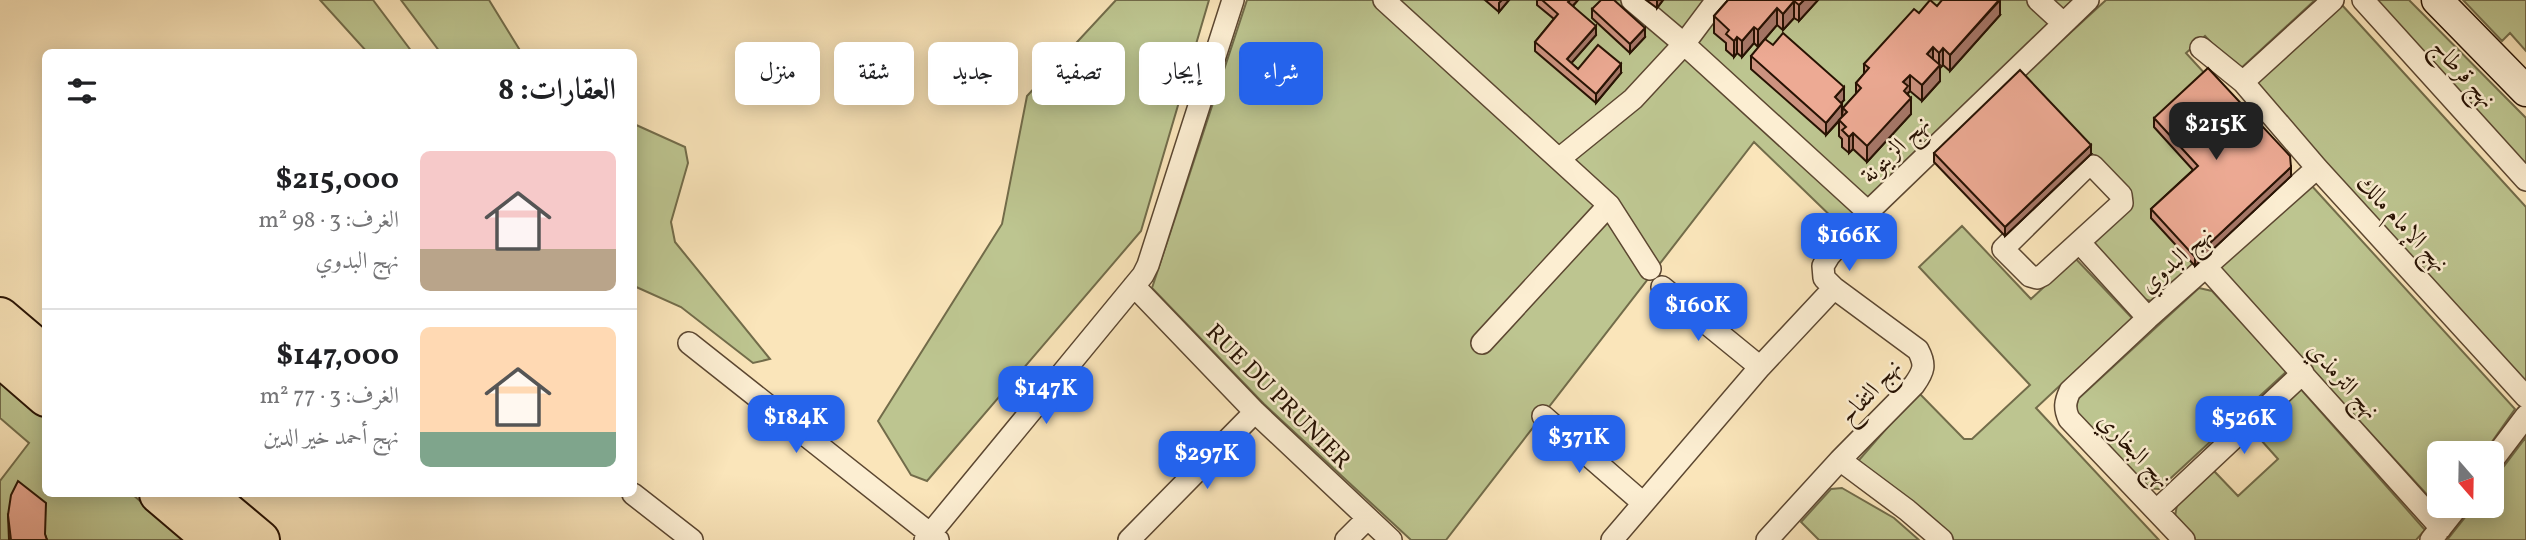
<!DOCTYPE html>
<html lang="ar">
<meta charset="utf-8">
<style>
body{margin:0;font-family:Vollkorn,Amiri,serif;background:#f2f2f2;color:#202124;direction:rtl;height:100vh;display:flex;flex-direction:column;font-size:26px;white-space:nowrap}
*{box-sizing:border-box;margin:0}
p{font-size:23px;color:#757577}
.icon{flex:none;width:38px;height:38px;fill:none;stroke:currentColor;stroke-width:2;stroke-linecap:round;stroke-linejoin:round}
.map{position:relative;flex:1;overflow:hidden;direction:ltr}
.drawer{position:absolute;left:42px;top:49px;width:595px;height:448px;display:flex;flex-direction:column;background:#fff;border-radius:10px;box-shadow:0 4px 18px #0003;direction:rtl}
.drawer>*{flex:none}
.top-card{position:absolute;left:658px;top:42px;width:665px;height:63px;direction:rtl;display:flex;gap:14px}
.needle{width:46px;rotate:160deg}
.tools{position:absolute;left:2427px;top:441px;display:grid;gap:14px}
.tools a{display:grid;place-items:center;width:77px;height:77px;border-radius:10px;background:#fff;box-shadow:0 4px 18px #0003;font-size:35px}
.price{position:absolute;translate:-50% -60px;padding:0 16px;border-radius:14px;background:#2563eb;color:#fff;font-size:23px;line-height:46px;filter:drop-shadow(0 2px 4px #0008)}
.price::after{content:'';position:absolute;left:50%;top:42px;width:21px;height:16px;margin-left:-10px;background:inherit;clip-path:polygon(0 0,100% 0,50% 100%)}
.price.active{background:#222;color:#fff}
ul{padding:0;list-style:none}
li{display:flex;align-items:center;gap:21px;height:175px;padding:0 21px}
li+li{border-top:2px solid #e0e0e0}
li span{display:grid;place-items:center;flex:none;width:196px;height:140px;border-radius:10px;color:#555}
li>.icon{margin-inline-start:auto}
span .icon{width:84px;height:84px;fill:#fffc;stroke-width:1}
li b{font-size:30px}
h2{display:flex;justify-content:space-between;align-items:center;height:84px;padding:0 21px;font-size:30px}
.tag{padding:0 24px;border-radius:10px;background:#fff;box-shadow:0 4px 18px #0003;font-size:24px;line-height:63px}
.tag.active{background:#2563eb;color:#fff}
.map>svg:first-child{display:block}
.green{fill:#bdc590;stroke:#726c4a;stroke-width:2}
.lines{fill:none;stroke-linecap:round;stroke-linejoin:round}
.street-casing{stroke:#5c4731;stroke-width:24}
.secondary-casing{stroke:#271203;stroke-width:33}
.highway-casing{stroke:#271203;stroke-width:42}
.street{stroke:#fceed2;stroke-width:21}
.secondary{stroke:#fceed2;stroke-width:30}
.highway{stroke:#fae5ba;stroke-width:38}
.wall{fill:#cc927f;stroke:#271203;stroke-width:2}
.shaded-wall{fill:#a67768;stroke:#271203;stroke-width:2}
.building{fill:#edaa94;stroke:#271203;stroke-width:2}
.labels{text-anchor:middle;stroke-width:5;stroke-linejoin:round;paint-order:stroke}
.street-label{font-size:24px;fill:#271203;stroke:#fceed2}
</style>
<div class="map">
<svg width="2526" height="540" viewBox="0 0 2526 540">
<rect width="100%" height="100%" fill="#fae5ba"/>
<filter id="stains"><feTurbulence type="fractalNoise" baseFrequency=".00286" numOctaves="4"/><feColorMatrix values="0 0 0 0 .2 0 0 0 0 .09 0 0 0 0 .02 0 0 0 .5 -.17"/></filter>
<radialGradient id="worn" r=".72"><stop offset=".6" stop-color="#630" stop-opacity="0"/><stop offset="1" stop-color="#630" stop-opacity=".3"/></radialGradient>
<path class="green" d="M320,0H373L412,52H367Z
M401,0H489L521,52H440Z
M1116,0H1209L1141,231L927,481L911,475L878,421L1002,224L1027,96Z
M1247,0H2073L1840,225L1754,142L1446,540H1411L1264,404L1152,288Z
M2106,0H2315L2238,71L2205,36L2186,53L2208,77L2198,175L2195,266L2155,302L2140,298L2092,247V235L2132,198L2020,79Z
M2368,0H2409L2526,118V174Z
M2463,0H2526V51L2510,33L2502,41Z
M2342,5L2526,207V387L2258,95V81Z
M634,124L685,147L688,163L671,222L675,242L770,359L753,363L681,307L634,286Z
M2311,185L2515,409L2484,453H2440V506H2447L2443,512L2219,268Z
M1962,226L2031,299L2075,258L2132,318L2036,408L2159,540H1954L1905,497L1853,467L1918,392L1964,439H1972L2030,385L1919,267Z
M2199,288L2212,291L2287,371L2159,489L2144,488L2075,414L2078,399Z
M0,378L45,418L46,494H132L185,540H0V481L29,443L0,418Z
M2299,387L2425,530L2416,540H2191L2174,522L2177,505L2214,471L2238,496L2278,459L2252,430Z
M2526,437V540H2447L2474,506H2492V482Z
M1842,488L1894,518L1919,540H1819L1801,522L1831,489Z"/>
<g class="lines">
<defs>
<path id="street" d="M1384,0L1609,205L1650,269
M1632,0L1684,44L1868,212
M2038,0L2063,23
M2363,0L2526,180
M2201,48L2243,82L2317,168L2526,397
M2243,82L2333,0
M1559,159L1633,99L1684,44L1717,0
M2093,166L2121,195L2122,203L2043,275L2037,278L2030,276L2003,249L2084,169Z
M2080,243L2148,318
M2207,268L2441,528
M1134,286L1255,412L1391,540
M1662,287L1760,367
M689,343L938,540
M1482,343L1609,205
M1543,416L1643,503
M1840,460L1907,510L1942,540
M2492,461L2526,416
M633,494L692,540
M2157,510L2303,373
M925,540L1143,275L1148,265L1233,0
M1129,540L1255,412
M1346,540L1367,519
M1612,540L1760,367L1834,288L1824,278L1823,266L1829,256L1868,212L2088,0
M1767,540L1840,460L1914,385C1924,371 1926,365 1918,350L1834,288
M2184,540L2069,419C2064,408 2065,402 2070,391L2148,318L2317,168
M2431,540L2458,506"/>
<path id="secondary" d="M2437,0L2526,91"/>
<path id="highway" d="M0,317L46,356
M0,357L46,397
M159,494L213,540
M205,494L260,540"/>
</defs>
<use href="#street" class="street-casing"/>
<use href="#secondary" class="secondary-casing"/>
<use href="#highway" class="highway-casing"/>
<use href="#street" class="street"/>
<use href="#secondary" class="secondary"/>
<use href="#highway" class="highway"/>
</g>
<path class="wall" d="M1485,0H1509L1499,12Z
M1537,0H1578L1573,6L1596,35L1571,63L1578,69L1621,73L1596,103L1535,51V42L1554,19L1537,5Z
M1646,0H1663L1657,8Z
M1728,0H1818L1799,21L1794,18L1783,30L1777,25L1758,47L1754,43L1742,57L1737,53L1734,57L1726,50V43L1714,33V16Z
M1937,6L2000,15L1950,71L1943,65L1940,68V81L1922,101L1910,91L1908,93L1911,114L1867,162L1853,149L1849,153L1842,147V139L1839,136V121L1826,135L1751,69V56L1773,45L1844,100L1841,103L1842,116L1843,108L1856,94V83L1864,74V64L1919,13Z
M1592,9L1645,37L1630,53L1592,18Z
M2154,118L2291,176L2195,266L2151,218V209L2193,170L2154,127Z
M1934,153L2091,154L2005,236L1934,162Z
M8,515L45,535L47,540H9Z"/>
<path class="shaded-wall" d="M1502,0H1509L1499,12V3Z
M1570,0H1578L1568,11V2Z
M1657,0H1663L1657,8Z
M1804,0H1818L1799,21V5Z
M2000,0V15L1950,71V55Z
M1794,1V18L1783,30V14Z
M1777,8V25L1758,47V30Z
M1596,26V35L1567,68V59Z
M1754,27V43L1742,57V41Z
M1645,28V37L1630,53V44Z
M1737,37V53L1734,57V41Z
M1933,47V63L1927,54Z
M1943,48V65L1940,68V81L1922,101V85L1939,66V53Z
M1621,64V73L1596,103V94Z
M1910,75V91L1908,93V101L1911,98V114L1867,162V146L1903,82Z
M1844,87V100L1835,110V97Z
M1842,104V117L1826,135V123Z
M1853,133V149L1849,153V137Z
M2091,145V154L2005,236V227Z
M2291,167V176L2195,266V257Z"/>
<path class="building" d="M1542,0H1570L1568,2L1596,26L1567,59L1578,69L1598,45L1621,64L1596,94L1535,42L1558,14Z
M1601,0H1614L1645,28L1630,44L1592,9Z
M1728,0H1804L1799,5L1794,1L1783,14L1777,8L1758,30L1754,27L1742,41L1737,37L1734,41L1726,34L1729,30L1714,16Z
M1930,0L1937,6L1942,0H1999L1950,55L1943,48L1939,53L1933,47L1927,54L1940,65L1922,85L1910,75L1903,82L1908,86L1904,91L1911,98L1867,146L1853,133L1849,137L1842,130L1846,127L1839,120L1847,112L1843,108L1861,88L1856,83L1869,68L1864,64L1914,9L1919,13Z
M1783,33L1844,87L1835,97L1842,104L1826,123L1751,56L1765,39L1773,45Z
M2208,68L2290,156L2291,167L2195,257L2151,209L2198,166L2154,118Z
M2020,70L2091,145L2005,227L1934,153Z
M18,481L46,503L45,534L47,540H11L8,515L11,495Z"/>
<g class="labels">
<g class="street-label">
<text transform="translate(2464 73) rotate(48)" y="8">نهج قرطاج</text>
<text transform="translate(1895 149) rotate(-44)" y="8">نهج الزيتونة</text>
<text transform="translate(2403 223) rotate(47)" y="8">نهج الإمام مالك</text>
<text transform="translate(2176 259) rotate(-41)" y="8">نهج البدوي</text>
<text transform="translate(2344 380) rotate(48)" y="8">نهج الترمذي</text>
<text transform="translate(1870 391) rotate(-47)" y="8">نهج التفاح</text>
<text transform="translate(1279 396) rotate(45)" y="8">RUE DU PRUNIER</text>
<text transform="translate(2135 450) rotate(46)" y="8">نهج البخاري</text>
</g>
</g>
<rect width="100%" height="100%" filter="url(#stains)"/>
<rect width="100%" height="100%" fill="url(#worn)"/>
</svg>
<div class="tools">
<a><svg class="needle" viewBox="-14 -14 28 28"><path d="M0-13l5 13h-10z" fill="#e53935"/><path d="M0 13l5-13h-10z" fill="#757577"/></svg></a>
</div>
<b class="price active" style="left:2216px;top:162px">$215K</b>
<b class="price" style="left:1849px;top:273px">$166K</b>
<b class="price" style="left:1698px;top:343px">$160K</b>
<b class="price" style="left:1046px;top:426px">$147K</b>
<b class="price" style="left:796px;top:455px">$184K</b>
<b class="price" style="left:2244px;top:456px">$526K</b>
<b class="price" style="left:1579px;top:475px">$371K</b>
<b class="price" style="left:1207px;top:491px">$297K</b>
<div class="top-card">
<a class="tag active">شراء</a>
<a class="tag">إيجار</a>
<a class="tag">تصفية</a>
<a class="tag">جديد</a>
<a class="tag">شقة</a>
<a class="tag">منزل</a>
</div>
<section class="drawer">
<h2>العقارات: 8<svg class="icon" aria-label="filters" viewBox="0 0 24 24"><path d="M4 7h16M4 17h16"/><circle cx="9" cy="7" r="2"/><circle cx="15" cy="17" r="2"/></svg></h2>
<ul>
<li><span style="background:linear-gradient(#f6c9c9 70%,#b9a48a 0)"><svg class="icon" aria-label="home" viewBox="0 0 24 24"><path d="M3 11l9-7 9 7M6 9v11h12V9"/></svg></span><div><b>$215,000</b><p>الغرف: 3 · 98 m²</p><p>نهج البدوي</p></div></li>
<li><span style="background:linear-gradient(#ffd9b3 75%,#7fa58c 0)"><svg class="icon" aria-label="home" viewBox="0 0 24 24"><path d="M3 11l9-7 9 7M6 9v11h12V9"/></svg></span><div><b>$147,000</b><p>الغرف: 3 · 77 m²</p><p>نهج أحمد خير الدين</p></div></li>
</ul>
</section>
</div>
